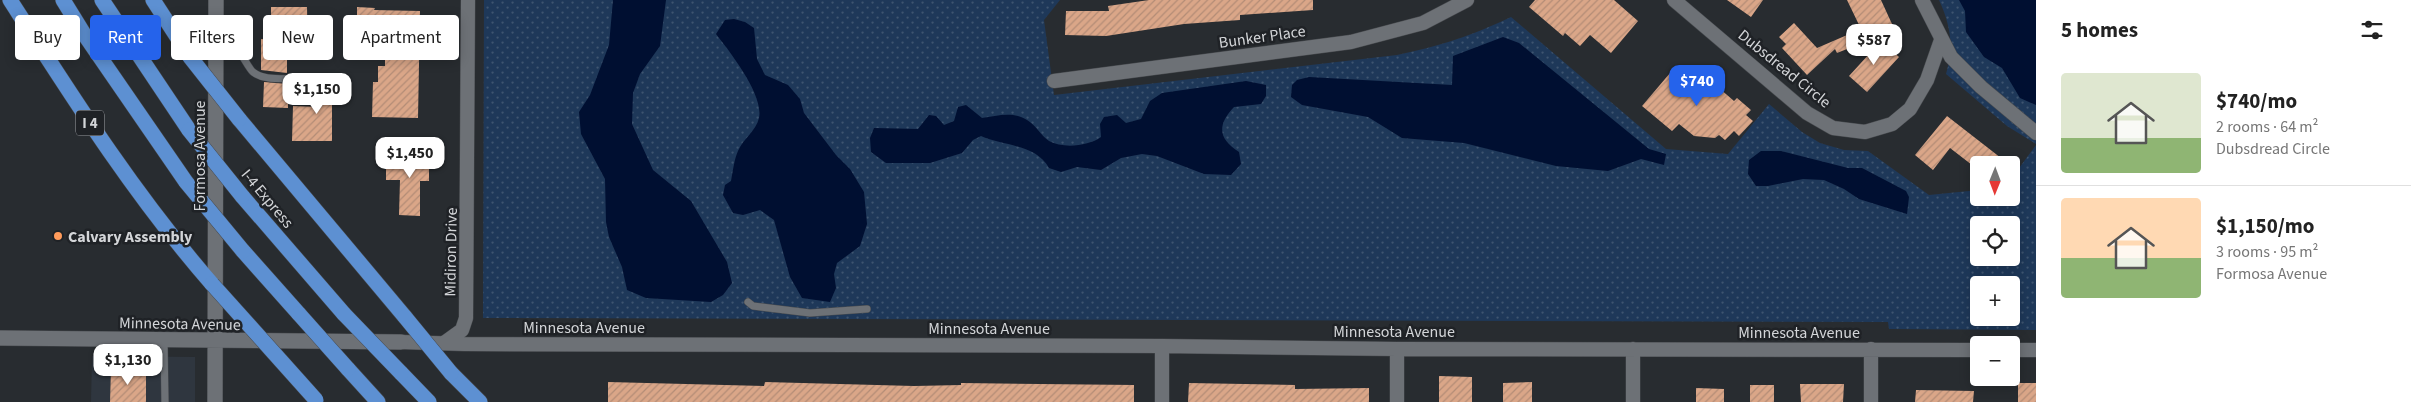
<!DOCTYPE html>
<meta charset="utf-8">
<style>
body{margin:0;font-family:"Source Sans 3",sans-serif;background:#f2f2f2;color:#222;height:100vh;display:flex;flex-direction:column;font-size:19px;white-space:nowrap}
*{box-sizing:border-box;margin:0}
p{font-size:16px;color:#767676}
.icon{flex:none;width:28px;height:28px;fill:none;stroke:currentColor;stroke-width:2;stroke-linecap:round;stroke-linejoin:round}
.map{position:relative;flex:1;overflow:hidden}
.drawer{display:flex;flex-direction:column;background:#fff;width:375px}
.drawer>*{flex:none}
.hud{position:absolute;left:15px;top:15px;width:475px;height:45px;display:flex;gap:10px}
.needle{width:32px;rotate:181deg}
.controls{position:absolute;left:1970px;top:156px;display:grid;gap:10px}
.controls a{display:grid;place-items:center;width:50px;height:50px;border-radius:5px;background:#fff;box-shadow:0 2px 12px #0003;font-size:25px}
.price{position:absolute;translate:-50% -42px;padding:0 11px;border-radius:10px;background:#fff;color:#222;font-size:16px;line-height:32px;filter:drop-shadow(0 1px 2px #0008)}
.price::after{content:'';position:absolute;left:50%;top:30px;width:15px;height:11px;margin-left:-8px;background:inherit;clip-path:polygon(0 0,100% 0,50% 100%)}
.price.selected{background:#2563eb;color:#fff}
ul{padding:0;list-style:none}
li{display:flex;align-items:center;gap:15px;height:125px;padding:0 25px}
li+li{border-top:1px solid #e0e0e0}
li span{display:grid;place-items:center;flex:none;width:140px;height:100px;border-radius:5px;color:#555}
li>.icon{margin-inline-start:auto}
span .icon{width:60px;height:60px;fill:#fffc;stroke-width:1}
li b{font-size:21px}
h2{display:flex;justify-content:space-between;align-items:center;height:60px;padding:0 25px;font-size:21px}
.tag{padding:0 18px;border-radius:5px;background:#fff;box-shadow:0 2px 12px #0003;font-size:18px;line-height:45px}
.tag.selected{background:#2563eb;color:#fff}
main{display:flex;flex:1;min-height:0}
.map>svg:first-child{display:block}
.built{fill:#2f363f}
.grass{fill:url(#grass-dots);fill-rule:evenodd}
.water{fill:#000f31}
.building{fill:url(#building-hatch)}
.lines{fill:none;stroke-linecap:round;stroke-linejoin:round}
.lane-casing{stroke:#474a4e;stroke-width:8}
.street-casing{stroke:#474a4e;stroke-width:15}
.secondary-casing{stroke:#474a4e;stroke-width:16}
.highway-casing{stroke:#474a4e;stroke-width:16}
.lane{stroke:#6d7176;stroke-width:7}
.street{stroke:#6d7176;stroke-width:14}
.secondary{stroke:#6d7176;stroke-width:15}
.highway{stroke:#5d90d2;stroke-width:15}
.highway-bridge-casing{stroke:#474a4e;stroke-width:16;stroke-linecap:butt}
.highway-bridge{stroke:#5d90d2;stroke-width:15}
.poi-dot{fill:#ff9b5b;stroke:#1f2226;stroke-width:2}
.labels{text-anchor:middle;stroke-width:5;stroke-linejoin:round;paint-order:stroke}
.shield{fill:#1f2226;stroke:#9d9fa3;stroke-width:1}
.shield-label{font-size:15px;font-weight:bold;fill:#d3d5d8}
.street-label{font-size:16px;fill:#d3d5d8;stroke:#1f2226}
.poi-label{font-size:16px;font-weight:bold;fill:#d3d5d8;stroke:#1f2226;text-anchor:start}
</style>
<main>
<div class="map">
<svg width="2036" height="402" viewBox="0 0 2036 402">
<defs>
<pattern id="grass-dots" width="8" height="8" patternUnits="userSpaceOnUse" patternTransform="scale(1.25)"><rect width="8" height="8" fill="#1e3859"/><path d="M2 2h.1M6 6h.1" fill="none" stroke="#3e5470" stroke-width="1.8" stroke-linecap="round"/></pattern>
<pattern id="building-hatch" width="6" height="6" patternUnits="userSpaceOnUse" patternTransform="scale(1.25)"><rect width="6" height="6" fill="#daa688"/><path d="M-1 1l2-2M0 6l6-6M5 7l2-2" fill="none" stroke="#b38c76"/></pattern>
</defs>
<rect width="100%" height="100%" fill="#282c30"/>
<path class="built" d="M92,356L195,357V402H91Z"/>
<path class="grass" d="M484,0H1060L1044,20L1054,95L1397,55C1440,46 1471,36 1511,17L1666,149L1728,154L1769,104L1802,132L1820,143L1844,150L1868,151L1929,195L1979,190V198H2011V179L2036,145V330L1889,329L1888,322L483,318ZM1979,225H2011V258H1979ZM1979,285H2011V318H1979Z
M1939,0H2036V144L2007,126L1946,74C1954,47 1951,26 1939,0Z"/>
<path class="water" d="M613,0H666L660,46L640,74L633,93L632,124L653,170L691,201L727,262L732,283L723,295L711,302L646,298L627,290L622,267L609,237L606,222L605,179L581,134L579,112L590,95L609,45Z
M1959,0H2036V105L2020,98L2002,68L1984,57L1966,32L1965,11Z
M734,19L745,22L754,28L757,59L765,75L788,85L800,99L804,113L836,155L850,169L864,192L867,224L860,246L837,263L834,274L836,288L830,302L802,298L790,277L774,220L760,210L743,215L733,213L723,195L725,185L731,181C733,171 734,160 738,151C743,139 756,131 759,118C764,95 730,52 716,34L725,20Z
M1503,37L1519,43L1649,149L1666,154L1664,165L1641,159L1608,171L1556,166L1464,143L1402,138L1368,117L1302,105L1291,97L1292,85L1297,80L1309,77L1452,85L1453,56Z
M1246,81L1266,85V96L1261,104L1234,107C1217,125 1218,139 1239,152L1241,164L1231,175L1204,174L1157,156L1142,154L1121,158L1101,170L1077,167L1061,172L1049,168C1036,144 1003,146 981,136L973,140L962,153L930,163H886L871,152L870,138L874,128L918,129L929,115L936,116L944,125L954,121L958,107L966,105L982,118C997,116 1013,111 1027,120C1036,125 1041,136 1049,141C1063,149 1089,146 1101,137L1100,124L1104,117L1117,115L1126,123L1141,119L1150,101L1162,93Z
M1761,151H1781L1848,168H1862L1906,191L1909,197L1907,214L1859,199L1844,189L1824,180L1803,179L1768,186H1756L1748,174L1749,160Z"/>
<path class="building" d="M1149,0H1313V10L1240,15V20L1184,24L1106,36L1065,35L1066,11H1109L1108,6Z
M1535,0H1614L1638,21L1611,53L1590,35L1580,46L1565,33L1563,36L1529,7Z
M1727,0H1763L1751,17Z
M1847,0H1881L1892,24L1873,33L1877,37L1837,53L1835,49L1807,75L1782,48L1786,44L1779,37L1794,23L1817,48L1861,29Z
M271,7H307L308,56L287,55V73L261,70V39L271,40Z
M357,7L375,8L374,10L420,11L418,118L372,117L373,82H378V66H385V54H392L393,23H357Z
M1881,41L1899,57L1867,92L1849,76Z
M1676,66L1691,80L1697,73L1716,91L1719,88L1734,101L1737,98L1751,110L1746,115L1753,121L1739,136L1734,131L1725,140L1719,135L1715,138L1694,136L1679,124L1672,131L1642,106Z
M320,78H340V104L332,103V141H292L293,106L320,107Z
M264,82L288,84V108L263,107Z
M1947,116L2010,165H1972L1950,148L1933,170L1915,155Z
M395,152H429V181H420V216L399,215L400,180H386V166L395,167Z
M111,369L146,370V402H110Z
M1439,376L1472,377V402H1439Z
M608,382L764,386L765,382L914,386L961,385V383L1134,385V402H608Z
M1532,382V402H1503V383Z
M1189,383L1295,385V389L1369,388V402H1188Z
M2018,383H2036V402H2018Z
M1800,384H1844L1843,402H1801Z
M1750,385H1774V402H1750Z
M1696,388L1724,389V402H1696Z
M1916,390L1974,391L1973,402H1915Z"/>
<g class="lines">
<defs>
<path id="lane" d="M217,45L235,46C241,52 249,69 253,72C264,81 283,78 296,79L306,92
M748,302L753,306L810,313L867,309
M122,340L121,362H164
M164,341L165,402"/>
<path id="street" d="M1674,0L1807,113L1833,128L1865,132L1892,124L1910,109L1927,80L1941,40
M1922,0L1951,57L1981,87L2036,133
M1054,81L1351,42L1423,23L1467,0
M401,342L464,344L1162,346L1397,349L1979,350
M444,343L462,330L466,318L468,0
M1397,349V402
M1633,349V402
M2011,350H2036
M1162,402V346
M1871,402V349"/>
<path id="secondary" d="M0,338L401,342
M215,402L216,0"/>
<path id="highway" d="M10,0C73,98 135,196 212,284
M63,0L84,34L186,182
M102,0L189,130
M153,0L190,57
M239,119L405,317
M242,196L344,314
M243,251L299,314
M348,369L378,402
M401,373L429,402
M451,373L480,402"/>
</defs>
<use href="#lane" class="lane-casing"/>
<use href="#street" class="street-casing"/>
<use href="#secondary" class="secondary-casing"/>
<use href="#highway" class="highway-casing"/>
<use href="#lane" class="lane"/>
<use href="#street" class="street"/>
<use href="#secondary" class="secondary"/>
<use href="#highway" class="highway"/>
<defs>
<path id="highway-bridge" d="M190,57L239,119
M189,130L242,196
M186,182L243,251
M212,284L316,400
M299,314L348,369
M344,314L401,373
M405,317L451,373"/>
</defs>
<use href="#highway-bridge" class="highway-bridge-casing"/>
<use href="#highway-bridge" class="highway-bridge"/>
</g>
<circle class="poi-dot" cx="58" cy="236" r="5"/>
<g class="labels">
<rect class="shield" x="76" y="110.5" width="28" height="25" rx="4"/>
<g class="shield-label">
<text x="90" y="128">I 4</text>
</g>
<g class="street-label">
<text transform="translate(1262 36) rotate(-8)" y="6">Bunker Place</text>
<text transform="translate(1785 68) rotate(39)" y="6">Dubsdread Circle</text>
<text transform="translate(199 156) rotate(-90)" y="6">Formosa Avenue</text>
<text transform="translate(268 198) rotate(50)" y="6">I-4 Express</text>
<text transform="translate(450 252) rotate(-89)" y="6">Midiron Drive</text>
<text transform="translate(180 323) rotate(1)" y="6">Minnesota Avenue</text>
<text x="584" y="333">Minnesota Avenue</text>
<text x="989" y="334">Minnesota Avenue</text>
<text x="1394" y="337">Minnesota Avenue</text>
<text x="1799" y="338">Minnesota Avenue</text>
</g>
<g class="poi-label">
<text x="68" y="242">Calvary Assembly</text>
</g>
</g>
</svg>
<div class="controls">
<a><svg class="needle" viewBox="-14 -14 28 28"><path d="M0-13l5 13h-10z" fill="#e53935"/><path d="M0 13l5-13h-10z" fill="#767676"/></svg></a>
<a><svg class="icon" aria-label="locate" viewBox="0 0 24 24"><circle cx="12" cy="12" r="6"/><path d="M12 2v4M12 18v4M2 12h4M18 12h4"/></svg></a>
<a>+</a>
<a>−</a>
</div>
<b class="price" style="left:1874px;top:66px">$587</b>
<b class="price selected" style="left:1697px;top:107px">$740</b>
<b class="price" style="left:317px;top:115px">$1,150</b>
<b class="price" style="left:410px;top:179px">$1,450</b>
<b class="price" style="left:128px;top:386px">$1,130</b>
<div class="hud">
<a class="tag">Buy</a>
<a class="tag selected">Rent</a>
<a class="tag">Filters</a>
<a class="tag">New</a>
<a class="tag">Apartment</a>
</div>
</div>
<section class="drawer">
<h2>5 homes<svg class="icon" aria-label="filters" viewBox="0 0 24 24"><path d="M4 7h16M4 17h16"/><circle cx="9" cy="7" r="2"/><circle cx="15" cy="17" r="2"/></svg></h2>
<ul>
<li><span style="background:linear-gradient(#dfe7d0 65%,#8fb573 0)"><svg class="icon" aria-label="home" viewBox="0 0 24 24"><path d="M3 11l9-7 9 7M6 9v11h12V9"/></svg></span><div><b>$740/mo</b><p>2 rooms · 64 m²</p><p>Dubsdread Circle</p></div></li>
<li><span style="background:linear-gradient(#ffd9b3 60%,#8fb573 0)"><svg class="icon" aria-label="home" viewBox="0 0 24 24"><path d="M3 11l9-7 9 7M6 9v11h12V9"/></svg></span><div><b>$1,150/mo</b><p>3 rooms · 95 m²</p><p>Formosa Avenue</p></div></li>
</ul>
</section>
</main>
